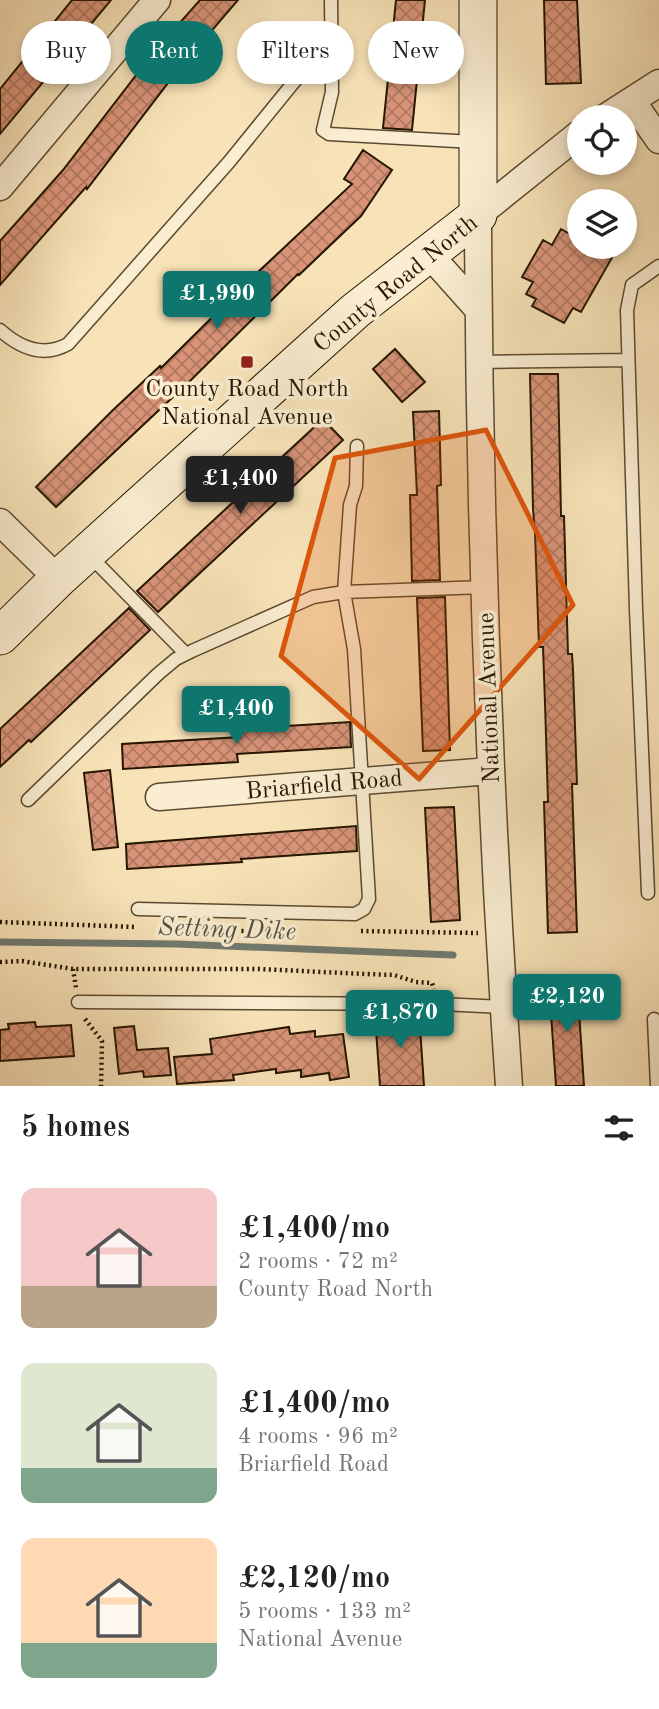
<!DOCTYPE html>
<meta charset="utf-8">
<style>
body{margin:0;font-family:"Old Standard TT",serif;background:#f6f6f6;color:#222;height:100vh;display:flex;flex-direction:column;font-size:26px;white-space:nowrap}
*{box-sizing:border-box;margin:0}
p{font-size:23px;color:#767676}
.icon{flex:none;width:38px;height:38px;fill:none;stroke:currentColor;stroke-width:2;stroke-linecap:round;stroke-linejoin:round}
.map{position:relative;height:1086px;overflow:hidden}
.details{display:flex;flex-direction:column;background:#fff;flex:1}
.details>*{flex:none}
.top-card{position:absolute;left:21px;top:21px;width:618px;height:63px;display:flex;gap:14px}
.controls{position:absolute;left:567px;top:105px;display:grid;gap:14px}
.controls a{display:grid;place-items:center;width:70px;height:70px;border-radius:50%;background:#fff;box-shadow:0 4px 10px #0003;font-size:35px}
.price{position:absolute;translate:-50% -60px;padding:0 16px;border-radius:7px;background:#0f766e;color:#fff;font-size:23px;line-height:46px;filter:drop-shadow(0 2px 4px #0008)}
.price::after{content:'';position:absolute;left:50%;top:42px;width:21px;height:16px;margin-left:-10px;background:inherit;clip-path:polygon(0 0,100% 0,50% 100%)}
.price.active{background:#222;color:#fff}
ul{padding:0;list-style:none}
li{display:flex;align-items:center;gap:21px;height:175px;padding:0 21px}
li span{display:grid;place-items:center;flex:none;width:196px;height:140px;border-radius:14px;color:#555}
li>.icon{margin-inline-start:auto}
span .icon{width:84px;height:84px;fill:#fffc;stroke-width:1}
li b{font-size:30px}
h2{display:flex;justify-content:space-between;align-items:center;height:84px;padding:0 21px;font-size:30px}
.chip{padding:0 24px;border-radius:32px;background:#fff;box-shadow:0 4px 10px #0003;font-size:24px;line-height:63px}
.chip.active{background:#0f766e;color:#fff}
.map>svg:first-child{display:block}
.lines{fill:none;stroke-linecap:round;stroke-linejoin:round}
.stream{stroke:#707a70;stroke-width:7}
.building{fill:url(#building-cross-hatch);stroke:#251602;stroke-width:2}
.lane-casing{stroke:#5a4930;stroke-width:15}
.street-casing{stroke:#5a4930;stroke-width:29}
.secondary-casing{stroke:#251602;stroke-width:39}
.path{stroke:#251602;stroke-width:4.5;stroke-dasharray:2 3.5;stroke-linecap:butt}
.lane{stroke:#faedd1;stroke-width:12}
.street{stroke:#faedd1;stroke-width:26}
.secondary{stroke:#faedd1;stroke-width:37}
.marked{fill:#de560c;fill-opacity:0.2;stroke:#de560c;stroke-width:5;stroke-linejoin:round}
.poi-dot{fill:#8f2418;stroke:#faedd1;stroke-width:2.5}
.labels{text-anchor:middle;stroke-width:7;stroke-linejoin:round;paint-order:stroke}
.street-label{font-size:24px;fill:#251602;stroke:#faedd1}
.poi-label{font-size:24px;fill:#251602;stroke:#faedd1}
.water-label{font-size:26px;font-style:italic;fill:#515042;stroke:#faedd1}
</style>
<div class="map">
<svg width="659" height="1086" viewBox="0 0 659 1086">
<defs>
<pattern id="building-cross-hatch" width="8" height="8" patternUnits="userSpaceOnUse" patternTransform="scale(1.75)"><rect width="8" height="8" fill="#d99478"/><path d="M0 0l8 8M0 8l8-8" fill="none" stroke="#b07860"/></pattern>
</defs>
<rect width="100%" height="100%" fill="#f8e3b8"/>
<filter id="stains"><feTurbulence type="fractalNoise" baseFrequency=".00286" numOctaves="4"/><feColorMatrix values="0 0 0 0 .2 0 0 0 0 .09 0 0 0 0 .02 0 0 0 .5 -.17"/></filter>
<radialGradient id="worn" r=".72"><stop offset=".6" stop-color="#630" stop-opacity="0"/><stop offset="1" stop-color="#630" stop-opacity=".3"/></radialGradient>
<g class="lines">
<path class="stream" d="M0,942L176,944L453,955"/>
</g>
<path class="building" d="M72,0H111L0,134V89Z
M200,0H238L178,70L87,189L86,187L0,285V241L63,170L154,52Z
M396,0H425L412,130L383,128Z
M544,0H577L581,83L546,84Z
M363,150L392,170L361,216L299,275L298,274L192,379L56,507L36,487L113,410L160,366L161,368L258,272L352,184L344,179Z
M561,229L579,239V247H618L581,312L573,308L564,323L532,306L536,299L526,294L533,282L522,277L543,240L552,245Z
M395,349L425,382L402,402L373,369Z
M530,374H558L561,516H564L568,654H572L573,670L577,784H572L577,932L548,933L544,802H548L545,703L543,647H539L535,533L533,509Z
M439,411L441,485L437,486L440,580L412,581L410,495H417L413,412Z
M323,419L343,440L158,612L137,591Z
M445,597L450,750L423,751L417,598Z
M129,608L150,630L31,742L29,740L0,767V729Z
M350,722L351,747L237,754L238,762L123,769L122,744L240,737L239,729Z
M110,770L118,847L93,850L84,773Z
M454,807L460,920L431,922L425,808Z
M356,826L357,851L241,859L242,862L127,869L126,844Z
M577,982L584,1086H556L549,984Z
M405,1013H419L424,1086H380L375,1015Z
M35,1022L36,1027L71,1025L74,1056L0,1061V1030L9,1029L8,1024Z
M134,1026L137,1050L168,1048L171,1075L144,1077L143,1071L119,1074L114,1028Z
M289,1027L290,1034L315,1031V1037L343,1034L349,1077L330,1080L329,1073L301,1077V1070L276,1073V1069L233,1075L234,1080L177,1084L174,1057L212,1054L210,1039Z"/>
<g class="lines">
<defs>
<path id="lane" d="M331,0L332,92L323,130L329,134L474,142
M0,330C20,348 43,358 68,344L229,162L311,61L331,44
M479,362L628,360
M88,554L186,654
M28,800L158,674L176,659L192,651L313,597L344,592L485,587
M648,893L636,609L627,310L632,285L659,266
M138,909L355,914L364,909L369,899L354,649L344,592L350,505L356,486L357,446
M78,1002L441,1004L503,1007
M654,1019L657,1086"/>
<path id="street" d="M632,101L659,140
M606,117L659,83
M0,187L157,0
M428,253L478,309
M0,522L58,579
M159,797L490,771
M509,1086C489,796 479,506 478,215L579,134"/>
<path id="secondary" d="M0,636L58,579L355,311L478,215V0"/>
</defs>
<use href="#lane" class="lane-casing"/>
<use href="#street" class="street-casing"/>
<use href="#secondary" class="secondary-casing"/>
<path class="path" d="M0,922L136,927
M225,931H244
M361,931L478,933
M0,962L22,961L73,969H259L365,974L394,975L416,982L432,983L434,989
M73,969L76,988
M85,1019L102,1041L101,1086"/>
<use href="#lane" class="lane"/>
<use href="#street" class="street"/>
<use href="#secondary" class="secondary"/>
</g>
<path class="marked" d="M486,430L573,605L419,779L281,656L335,458Z"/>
<rect class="poi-dot" x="240" y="355" width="14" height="14" rx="3.5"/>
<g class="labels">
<g class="street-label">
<text transform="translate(395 283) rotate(-39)" y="8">County Road North</text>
<text transform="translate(488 698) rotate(-92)" y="8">National Avenue</text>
<text transform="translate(324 784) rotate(-5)" y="8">Briarfield Road</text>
</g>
<g class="poi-label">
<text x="247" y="396">County Road North<tspan x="247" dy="28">National Avenue</tspan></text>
</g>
<g class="water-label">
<text transform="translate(227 928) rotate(2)" y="9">Setting Dike</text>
</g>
</g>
<rect width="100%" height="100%" filter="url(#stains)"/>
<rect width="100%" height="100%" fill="url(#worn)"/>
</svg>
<div class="controls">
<a><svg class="icon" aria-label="locate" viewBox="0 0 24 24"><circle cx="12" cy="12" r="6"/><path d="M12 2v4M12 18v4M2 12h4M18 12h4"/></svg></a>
<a><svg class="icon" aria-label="layers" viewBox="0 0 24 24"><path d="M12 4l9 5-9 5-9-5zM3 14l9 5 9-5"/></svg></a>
</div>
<b class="price" style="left:217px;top:331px">£1,990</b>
<b class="price active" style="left:240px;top:516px">£1,400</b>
<b class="price" style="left:236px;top:746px">£1,400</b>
<b class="price" style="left:567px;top:1034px">£2,120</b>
<b class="price" style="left:400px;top:1050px">£1,870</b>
<div class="top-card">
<a class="chip">Buy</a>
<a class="chip active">Rent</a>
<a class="chip">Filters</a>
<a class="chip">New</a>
</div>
</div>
<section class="details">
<h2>5 homes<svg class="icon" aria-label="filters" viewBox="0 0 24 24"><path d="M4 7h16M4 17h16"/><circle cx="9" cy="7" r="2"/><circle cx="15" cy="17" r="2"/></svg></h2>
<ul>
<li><span style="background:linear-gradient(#f6c9c9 70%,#b9a48a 0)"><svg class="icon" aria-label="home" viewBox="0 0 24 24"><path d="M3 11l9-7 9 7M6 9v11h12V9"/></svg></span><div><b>£1,400/mo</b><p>2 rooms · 72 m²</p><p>County Road North</p></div></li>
<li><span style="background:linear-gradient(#dfe7d0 75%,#7fa58c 0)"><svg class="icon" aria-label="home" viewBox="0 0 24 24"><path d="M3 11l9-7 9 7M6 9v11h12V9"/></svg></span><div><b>£1,400/mo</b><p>4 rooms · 96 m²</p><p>Briarfield Road</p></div></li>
<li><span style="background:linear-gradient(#ffd9b3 75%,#7fa58c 0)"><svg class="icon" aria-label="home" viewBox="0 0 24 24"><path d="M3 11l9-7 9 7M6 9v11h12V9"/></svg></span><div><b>£2,120/mo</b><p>5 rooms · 133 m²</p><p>National Avenue</p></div></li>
</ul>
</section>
